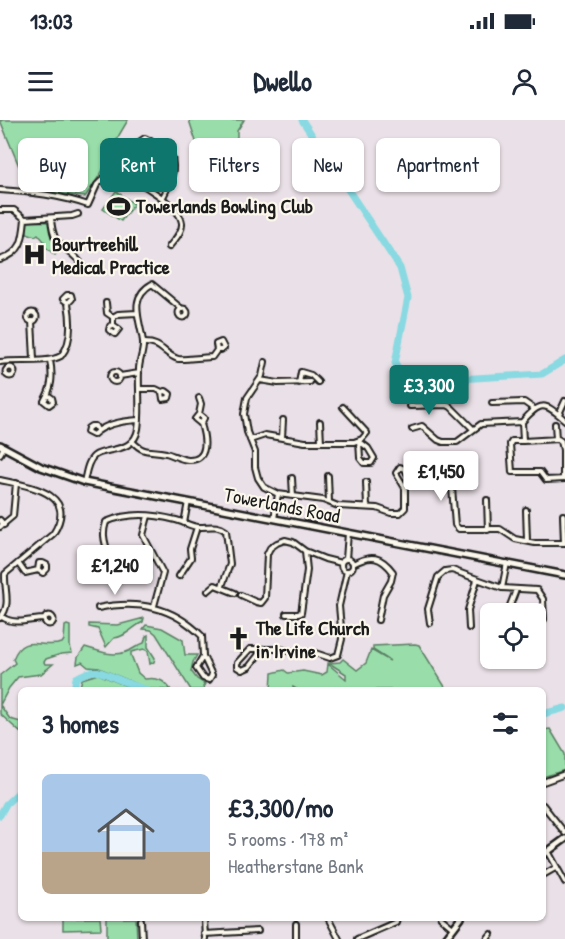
<!DOCTYPE html>
<meta charset="utf-8">
<style>
body{margin:0;font-family:"Patrick Hand",sans-serif;background:#f6f6f7;color:#1f2937;height:100vh;display:flex;flex-direction:column;font-size:22px;white-space:nowrap}
*{box-sizing:border-box;margin:0}
p{font-size:20px;color:#747a83}
.icon{flex:none;width:33px;height:33px;fill:none;stroke:currentColor;stroke-width:2;stroke-linecap:round;stroke-linejoin:round}
.map{position:relative;flex:1;overflow:hidden}
.panel{position:absolute;left:18px;top:567px;width:528px;height:234px;display:flex;flex-direction:column;background:#fff;border-radius:9px;box-shadow:0 2px 4px #0004}
.panel>*{flex:none}
.banner{position:absolute;left:18px;top:18px;width:530px;height:54px;display:flex;gap:12px}
.controls{position:absolute;left:480px;top:483px;display:grid;gap:12px}
.controls a{display:grid;place-items:center;width:66px;height:66px;border-radius:9px;background:#fff;box-shadow:0 2px 4px #0004;font-size:30px}
.price{position:absolute;translate:-50% -51px;padding:0 14px;border-radius:6px;background:#fff;color:#222;font-size:20px;line-height:39px;filter:drop-shadow(0 2px 3px #0008)}
.price::after{content:'';position:absolute;left:50%;top:36px;width:18px;height:14px;margin-left:-9px;background:inherit;clip-path:polygon(0 0,100% 0,50% 100%)}
.price.selected{background:#0f766e;color:#fff}
ul{padding:0;list-style:none}
li{display:flex;align-items:center;gap:18px;height:150px;padding:0 24px}
li span{display:grid;place-items:center;flex:none;width:168px;height:120px;border-radius:9px;color:#555}
li>.icon{margin-inline-start:auto}
span .icon{width:72px;height:72px;fill:#fffc;stroke-width:1}
li b{font-size:26px}
h2{display:flex;justify-content:space-between;align-items:center;height:72px;padding:0 24px;font-size:26px}
.tag{padding:0 21px;border-radius:9px;background:#fff;box-shadow:0 2px 4px #0004;font-size:21px;line-height:54px}
.tag.selected{background:#0f766e;color:#fff}
.status{display:flex;justify-content:space-between;align-items:center;height:42px;padding:0 30px;background:#fff;direction:ltr}
.status svg{height:16px;fill:currentColor}
header{display:flex;justify-content:space-between;align-items:center;height:78px;padding:0 24px;background:#fff;font-size:27px;font-weight:800}
.map>svg:first-child{display:block}
.green{fill:#99deaa;stroke:#5a7d63;stroke-width:1.5}
.lines{fill:none;stroke-linecap:round;stroke-linejoin:round}
.river{stroke:#88d9e1;stroke-width:7}
.minor-casing{stroke:#1c1c1c;stroke-width:8}
.tertiary-casing{stroke:#1c1c1c;stroke-width:10}
.secondary-casing{stroke:#1c1c1c;stroke-width:10}
.minor{stroke:#fbf7ec;stroke-width:4}
.tertiary{stroke:#fbf7ec;stroke-width:5}
.secondary{stroke:#fbf7ec;stroke-width:5}
.labels{text-anchor:middle;stroke-width:4.5;stroke-linejoin:round;paint-order:stroke}
.poi-label{font-size:20px;font-weight:bold;fill:#1c1c1c;stroke:#fbf7ec;text-anchor:start}
.street-label{font-size:20px;fill:#1c1c1c;stroke:#fbf7ec}
</style>
<div class="status"><b>13:03</b><svg viewBox="0 0 49 12"><path d="M0 12V9h3v3zM5 12V6h3v6zM10 12V3h3v9zM15 12V0h3v12zM26 1h20v11H26zM47 4h2v5h-2z"/></svg></div>
<header><svg class="icon" aria-label="menu" viewBox="0 0 24 24"><path d="M4 6h16M4 12h16M4 18h16"/></svg>Dwello<svg class="icon" aria-label="person" viewBox="0 0 24 24"><circle cx="12" cy="8" r="4"/><path d="M4 21q1-7 8-7t8 7"/></svg></header>
<div class="map">
<svg width="565" height="819" viewBox="0 0 565 819">
<rect width="100%" height="100%" fill="#eae0e7"/>
<filter id="ink" filterUnits="userSpaceOnUse"><feTurbulence type="fractalNoise" baseFrequency=".0167" numOctaves="2"/><feDisplacementMap in="SourceGraphic" scale="12" xChannelSelector="R" yChannelSelector="G"/><feConvolveMatrix kernelMatrix="1 2 1 2 8 2 1 2 1" color-interpolation-filters="sRGB"/></filter>
<g filter="url(#ink)">
<path class="green" d="M0,0H128L112,27L102,52L85,77L26,69V54L19,46Z
M189,0H244L237,11V26L223,33L212,46L203,43Z
M116,71L134,84L121,101L103,89Z
M29,101L49,102L51,118L61,128L55,135L42,124L44,121L38,114L35,116L27,113L26,104Z
M144,498L143,502C132,507 126,517 114,518L106,527L98,509L89,507V504L118,505Z
M67,505L70,506V526L72,533L61,534L46,539L44,542L45,544H53L41,554L18,557L9,568L0,585L10,599L21,602V613L0,594V555L15,543L13,539C23,512 41,530 62,523L64,520L65,506Z
M146,505L162,508L183,520L185,535H197L193,542L191,551L197,559L205,564L203,567L205,570H191L156,514L151,510L143,509Z
M148,515V527L155,538L154,542L150,544L148,531L144,529L131,532V535L138,553L145,559C157,557 164,560 171,570L149,569L99,548L88,547L82,542L77,544L78,537L85,527C99,531 111,537 126,532C133,530 137,525 144,523L146,516Z
M415,524L419,525L447,570H298L293,567V570H271L272,553L284,550L288,553L303,551L322,555L327,552L328,544L346,559V554L329,543L340,542L343,539L357,550L366,543L371,530L390,541L373,530V526Z
M98,554L136,570H79L82,559Z
M550,609L565,634V650L543,657V610Z
M63,798H100L101,809L63,810Z
M107,798H136L137,819H107Z"/>
<g class="lines">
<path class="river" d="M302,0L400,148L408,178L395,243L408,262L542,254L565,240
M74,570L76,558C97,546 100,552 120,560C129,564 138,567 147,570
M543,594L565,588
M0,695L6,684L21,670"/>
<defs>
<path id="minor" d="M120,55L139,22L145,18L170,31C177,48 171,62 163,77
M0,70C31,72 59,75 88,85L97,65L107,55C111,55 117,54 121,55C137,60 180,85 182,103C183,112 174,120 169,127
M0,90H14L25,99C23,121 22,132 0,140
M51,98C53,133 69,123 85,149
M25,99L72,96L78,94
M106,183L107,193L113,197
M178.5 193a4.5 4.5 0 1 1 9 0a4.5 4.5 0 1 1-9 0Z
M27.5 197a4.5 4.5 0 1 1 9 0a4.5 4.5 0 1 1-9 0Z
M32,201L34,239
M113,205L119,209L115,214L109,210L110,206L113,205V197L118,194L137,193
M143,223C162,222 163,234 178,239C181,240 207,237 212,237L217,230H221L224,228L221,222L216,224L217,230
M0,242C18,239 46,244 61,236C72,223 71,200 68,183L63,179L67,175H71L72,179L68,183
M265,242L262,256L247,278L244,294L247,312L255,332V347L258,358L264,367L278,374
M5.5 252a4.5 4.5 0 1 1 9 0a4.5 4.5 0 1 1-9 0Z
M110 257a5 5 0 1 1 10 0a5 5 0 1 1-10 0Z
M120,256L139,253
M260,260L278,263L310,262
M299,263L301,252L311,255L318,262
M139,269H156L162,272L166,271L170,274L169,278L163,279L162,272
M49,276L52,278L53,282L49,285L44,281C52,268 53,256 50,240
M199,278L201,284L199,294
M492,283L524,282L534,289
M410,286L447,285L451,287L473,309
M559,294L565,281
M320,302L321,322
M522,302L523,321H512L510,324L512,352H540L546,360L565,359
M555,304L556,319
M412,309L422,306L438,320L443,322H457L481,304L522,302C541,281 544,282 565,300
M97,310L95,306H91L88,308L87,312L93,315C104,304 121,301 138,300
M282,318L283,300
M250,320L265,315L305,322H354L362,319L367,313L343,287
M132,321C145,335 150,329 166,333C173,335 180,339 188,340C210,341 205,317 201,304L195,299L199,294L204,298L201,304
M359,321L368,328L374,338L371,343H364L360,338Z
M523,321L558,319L561,321L563,330V359
M0,334L4,327
M451,355L455,405L459,409H500L515,419L535,423H565
M328,356L329,382
M292,358L293,376
M0,360C27,366 80,372 53,414L5,454C4,470 12,485 0,498
M84,362C86,354 87,342 94,336C105,327 134,334 138,309C141,290 138,269 139,249C139,241 144,231 143,222C141,202 127,178 152,164L182,189
M366,362L367,387
M487,380L488,410
M526,390L527,421
M563,395L564,423
M148,396L143,415L163,453L154,486
M274,399L278,374L323,380L338,386L377,388L391,393H400L405,388V368L409,357L405,349L400,347L396,353L405,368
M0,400L4,405
M184,403L188,382
M0,407L13,396L16,363
M341 445a6 6 0 1 1 12 0a6 6 0 1 1-12 0Z
M346,439L348,413
M18,443L25,453L38,450L43,453L47,449V445L43,443H39L38,450
M353,444C371,434 381,436 393,452L391,461L383,475L378,500
M86,452L100,449L108,442C109,425 100,421 106,402C129,392 152,394 176,400C184,402 192,407 199,407C210,407 217,404 226,411L230,444L222,466
M179,456L191,438L190,429L197,407
M502,468L507,443
M208,471L215,465L235,473
M241,475L256,482L261,483L265,478L267,434L270,428L277,423L285,420L293,422L305,431L325,439L341,443
M98,488C138,480 172,486 202,516L203,536L196,548L203,558L209,560L212,555L203,536
M286,494H298L301,493L307,450L305,431
M508,494C509,484 514,478 516,469
M44.5 500a4.5 4.5 0 1 1 9 0a4.5 4.5 0 1 1-9 0Z
M2,497C16,506 30,499 45,499
M430,503L428,489L438,457L445,451L452,450L502,468L537,470L543,479L544,499
M469,508L468,490L477,460
M263,529L249,547L242,550L237,547V543L250,529H279L300,533L312,532L330,538L338,535L342,519L339,486L347,451
M543,662L565,654
M543,685L565,713
M548,731L565,762
M543,755L557,747
M204,798L205,819
M328,798L339,819
M441,798L453,808
M141,800L142,819
M204,814L258,811
M296,819V804
M357,819L396,802L397,798
M487,819L491,814"/>
<path id="tertiary" d="M0,325L41,347L84,362L565,455"/>
<path id="secondary" d="M543,735L565,719
M445,819L461,798"/>
</defs>
<use href="#minor" class="minor-casing"/>
<use href="#tertiary" class="tertiary-casing"/>
<use href="#secondary" class="secondary-casing"/>
<use href="#minor" class="minor"/>
<use href="#tertiary" class="tertiary"/>
<use href="#secondary" class="secondary"/>
</g>
</g>
<defs>
<symbol id="stadium-bare" viewBox="-9 -9 18 18"><path d="M0-5a6.5 5 0 1 0 0 10a6.5 5 0 1 0 0-10ZM-3.5-1.8h7v3.6h-7Z" fill="#1c1c1c" stroke="#fbf7ec" stroke-width="2.5" paint-order="stroke"/></symbol>
<symbol id="hospital-bare" viewBox="-9 -9 18 18"><path d="M-5-5h3v3.5h4V-5h3V5h-3V1.5h-4V5h-3Z" fill="#1c1c1c" stroke="#fbf7ec" stroke-width="2.5" paint-order="stroke"/></symbol>
<symbol id="church-bare" viewBox="-9 -9 18 18"><path d="M-1.2-6h2.4v3.5h3.3v2.4h-3.3V6h-2.4V-.1h-3.3v-2.4h3.3Z" fill="#1c1c1c" stroke="#fbf7ec" stroke-width="2.5" paint-order="stroke"/></symbol>
</defs>
<g fill-rule="evenodd">
<use href="#stadium-bare" x="102" y="70" width="33" height="33"/>
<use href="#hospital-bare" x="18" y="118" width="33" height="33"/>
<use href="#church-bare" x="222" y="502" width="33" height="33"/>
</g>
<g class="labels">
<g class="poi-label">
<text x="136" y="93">Towerlands Bowling Club</text>
<text x="52" y="131">Bourtreehill<tspan x="52" dy="23">Medical Practice</tspan></text>
<text x="256" y="515">The Life Church<tspan x="256" dy="23">in Irvine</tspan></text>
</g>
<g class="street-label">
<text transform="translate(282 385) rotate(11)" y="7">Towerlands Road</text>
</g>
</g>
</svg>
<div class="controls">
<a><svg class="icon" aria-label="locate" viewBox="0 0 24 24"><circle cx="12" cy="12" r="6"/><path d="M12 2v4M12 18v4M2 12h4M18 12h4"/></svg></a>
</div>
<b class="price selected" style="left:429px;top:296px">£3,300</b>
<b class="price" style="left:441px;top:382px">£1,450</b>
<b class="price" style="left:115px;top:476px">£1,240</b>
<div class="banner">
<a class="tag">Buy</a>
<a class="tag selected">Rent</a>
<a class="tag">Filters</a>
<a class="tag">New</a>
<a class="tag">Apartment</a>
</div>
<section class="panel">
<h2>3 homes<svg class="icon" aria-label="filters" viewBox="0 0 24 24"><path d="M4 7h16M4 17h16"/><circle cx="9" cy="7" r="2"/><circle cx="15" cy="17" r="2"/></svg></h2>
<ul>
<li><span style="background:linear-gradient(#a9c7e8 65%,#b9a48a 0)"><svg class="icon" aria-label="home" viewBox="0 0 24 24"><path d="M3 11l9-7 9 7M6 9v11h12V9"/></svg></span><div><b>£3,300/mo</b><p>5 rooms · 178 m²</p><p>Heatherstane Bank</p></div></li>
</ul>
</section>
</div>
